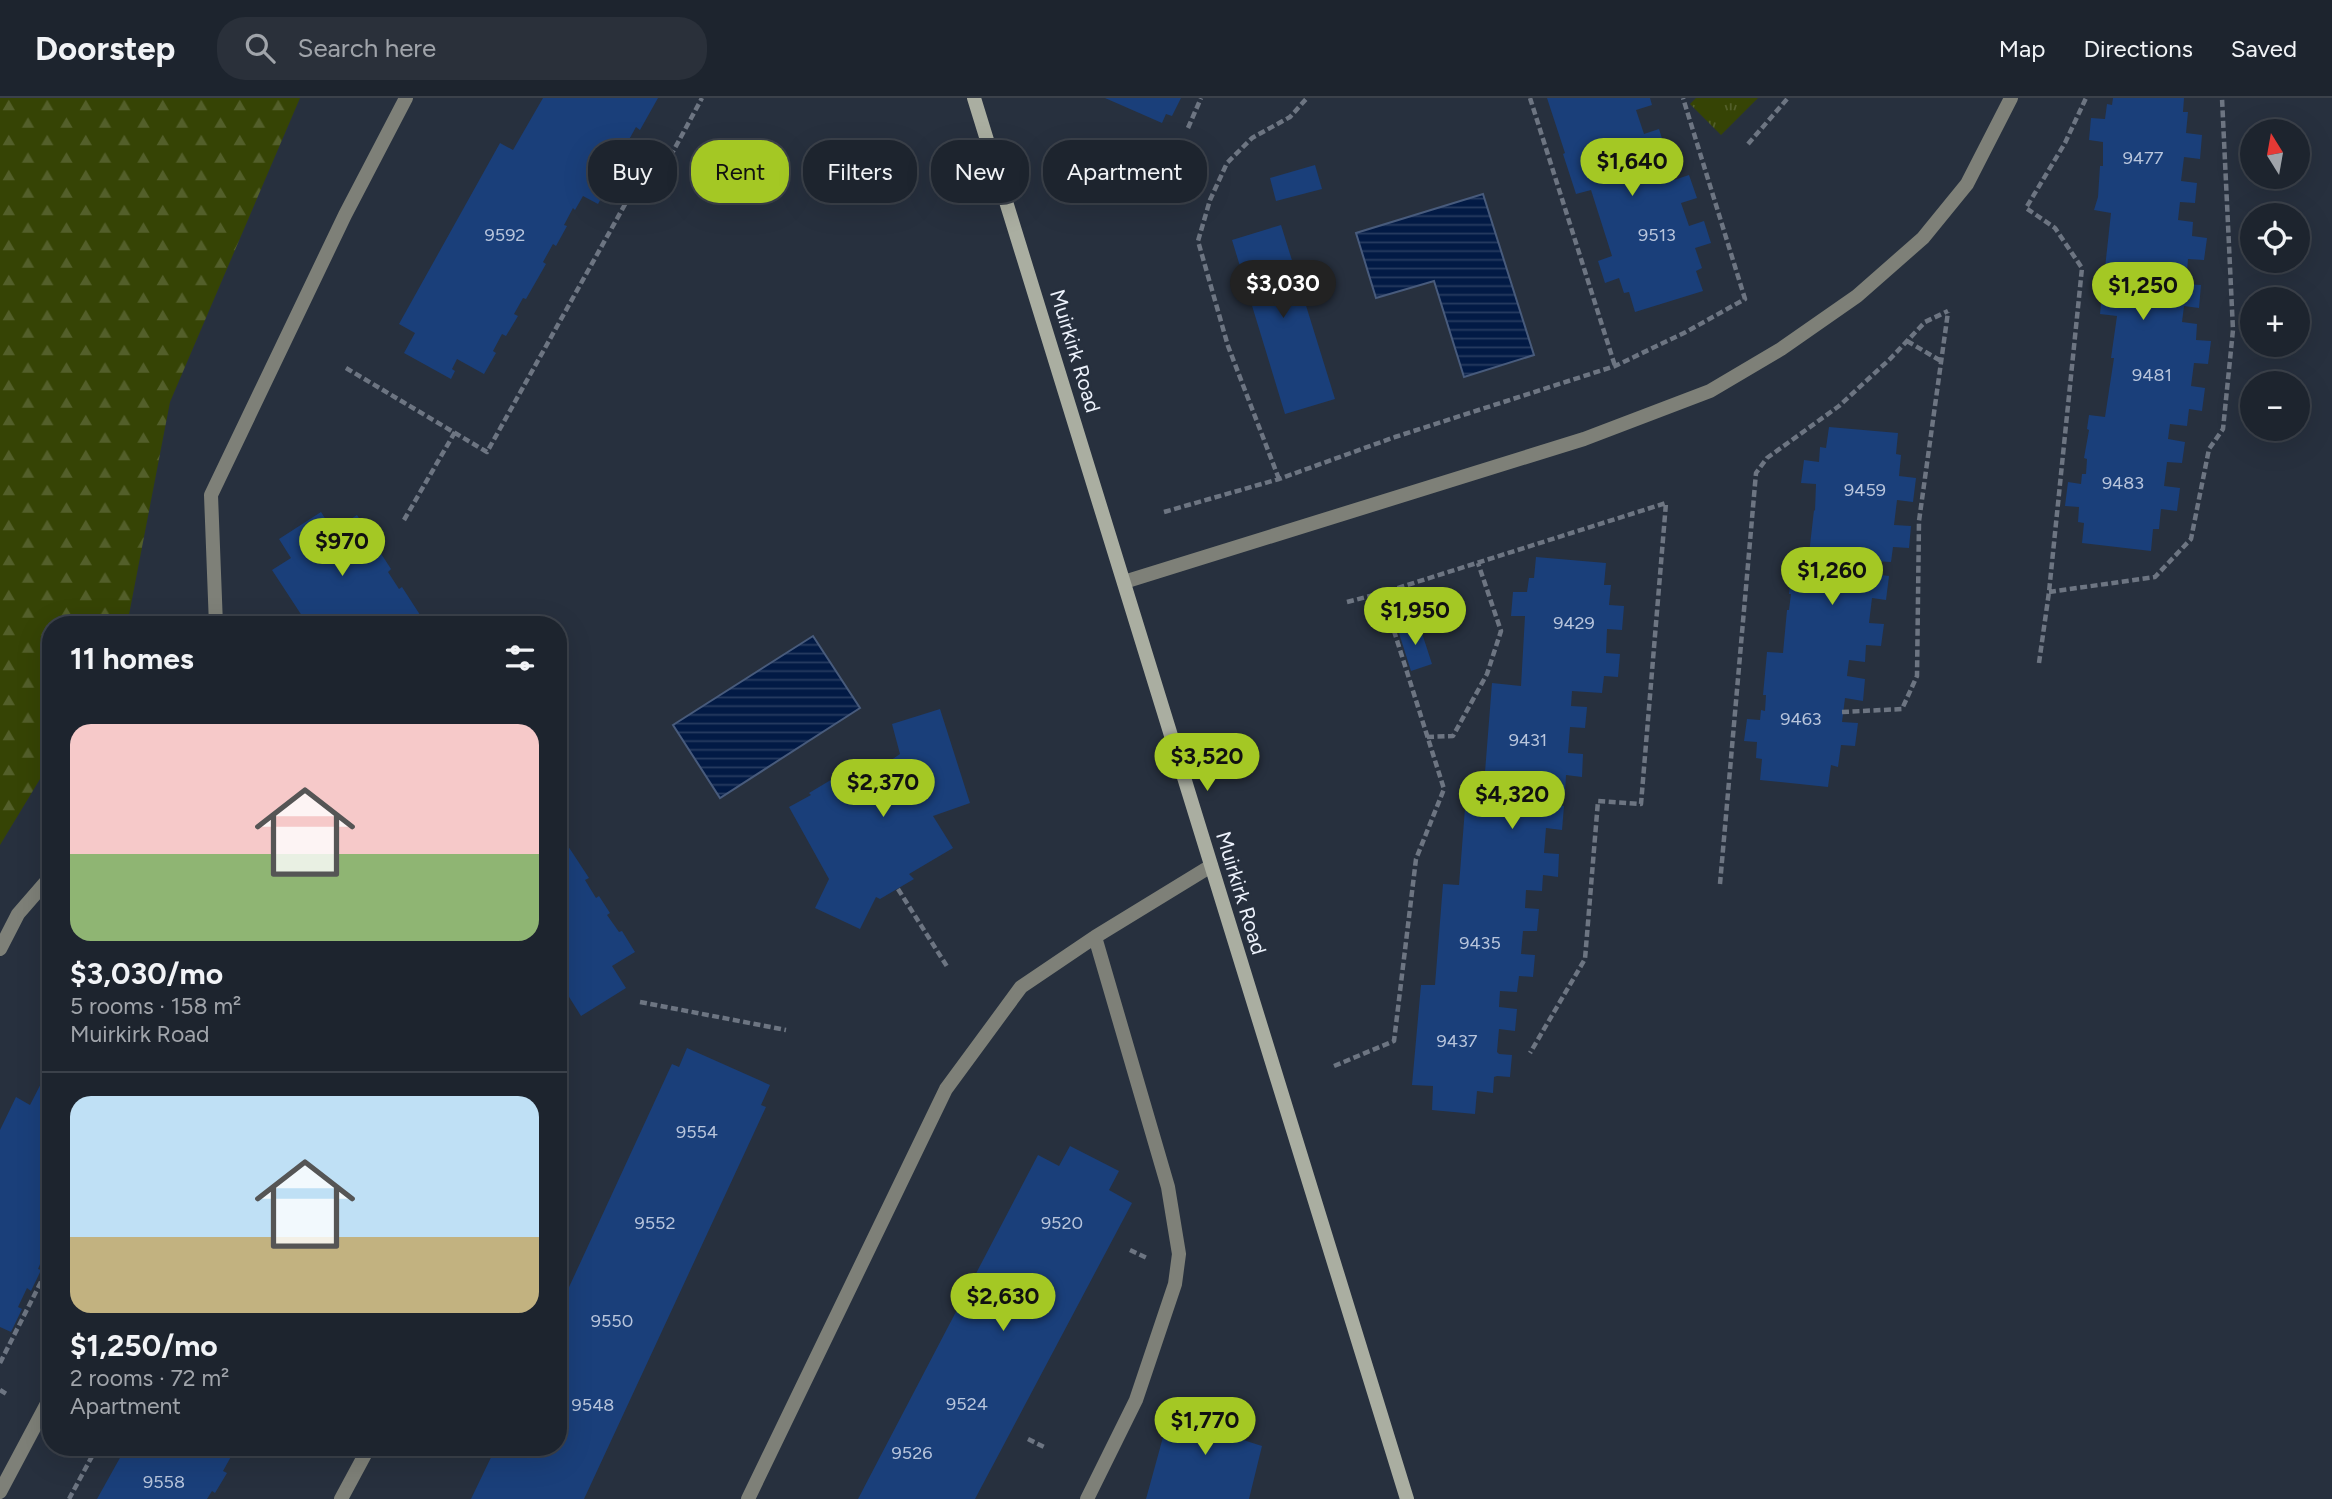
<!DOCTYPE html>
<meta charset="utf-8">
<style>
body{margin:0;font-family:Figtree,sans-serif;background:#2a303a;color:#f1f3f6;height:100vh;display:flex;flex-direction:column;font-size:26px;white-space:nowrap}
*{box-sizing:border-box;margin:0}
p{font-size:23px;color:#a0a4aa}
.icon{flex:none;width:38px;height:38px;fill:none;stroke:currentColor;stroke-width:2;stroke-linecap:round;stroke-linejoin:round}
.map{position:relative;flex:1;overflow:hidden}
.panel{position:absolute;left:42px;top:518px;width:525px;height:840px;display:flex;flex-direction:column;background:#1d242e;border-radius:28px;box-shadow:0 7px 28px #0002,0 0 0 2px #3b414a}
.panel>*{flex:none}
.guide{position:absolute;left:588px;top:42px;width:665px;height:63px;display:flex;gap:14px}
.needle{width:46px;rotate:349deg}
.tools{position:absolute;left:2240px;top:21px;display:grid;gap:14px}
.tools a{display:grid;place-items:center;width:70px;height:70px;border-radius:50%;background:#1d242e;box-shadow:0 7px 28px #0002,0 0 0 2px #3b414a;font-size:35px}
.price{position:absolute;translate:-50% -60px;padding:0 16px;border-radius:24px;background:#a4c824;color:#111;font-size:23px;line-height:46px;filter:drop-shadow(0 2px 4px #0008)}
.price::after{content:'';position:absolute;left:50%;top:42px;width:21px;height:16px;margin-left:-10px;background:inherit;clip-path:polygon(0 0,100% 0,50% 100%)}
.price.on{background:#222;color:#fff}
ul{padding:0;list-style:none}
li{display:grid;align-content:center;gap:14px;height:371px;padding:0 28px}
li+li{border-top:2px solid #3b414a}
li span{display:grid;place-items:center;height:217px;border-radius:21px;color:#555}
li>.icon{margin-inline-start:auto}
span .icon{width:126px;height:126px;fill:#fffc;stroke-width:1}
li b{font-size:30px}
h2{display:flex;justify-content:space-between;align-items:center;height:84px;padding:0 28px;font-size:30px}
.pill{padding:0 24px;border-radius:28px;background:#1d242e;box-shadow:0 7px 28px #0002,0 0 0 2px #3b414a;font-size:24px;line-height:63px}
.pill.on{background:#a4c824;color:#111}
header{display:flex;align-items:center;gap:42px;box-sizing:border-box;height:98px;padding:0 35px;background:#1d242e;border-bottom:2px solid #3b414a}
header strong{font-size:33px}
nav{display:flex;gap:38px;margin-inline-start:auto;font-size:24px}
.search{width:490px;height:63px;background:#2a303a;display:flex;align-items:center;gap:18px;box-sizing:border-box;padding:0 24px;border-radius:28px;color:#a0a4aa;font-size:26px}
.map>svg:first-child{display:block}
.forest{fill:url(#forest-firs)}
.park{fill:url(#park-tufts)}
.water{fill:url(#water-rules);stroke:#485b7c;stroke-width:2}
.building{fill:#1a3f7a}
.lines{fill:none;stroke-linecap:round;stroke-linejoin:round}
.path{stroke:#6d7582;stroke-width:4.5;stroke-dasharray:7 3.5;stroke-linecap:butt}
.lane{stroke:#7e8078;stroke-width:14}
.secondary{stroke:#aaaea1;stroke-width:14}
.labels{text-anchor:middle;stroke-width:5;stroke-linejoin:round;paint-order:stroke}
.number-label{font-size:18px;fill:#b8c5dc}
.street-label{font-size:21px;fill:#edf2fc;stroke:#27303e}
</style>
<header>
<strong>Doorstep</strong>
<div class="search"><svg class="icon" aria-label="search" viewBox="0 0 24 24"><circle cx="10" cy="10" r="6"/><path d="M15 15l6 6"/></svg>Search here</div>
<nav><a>Map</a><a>Directions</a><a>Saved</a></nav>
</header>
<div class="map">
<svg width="2332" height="1401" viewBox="0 0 2332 1401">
<defs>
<pattern id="forest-firs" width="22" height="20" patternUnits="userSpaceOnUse" patternTransform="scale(1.75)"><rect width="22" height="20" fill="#364405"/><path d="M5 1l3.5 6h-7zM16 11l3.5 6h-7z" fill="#535f2a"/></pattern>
<pattern id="park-tufts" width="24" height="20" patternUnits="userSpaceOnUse" patternTransform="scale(1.75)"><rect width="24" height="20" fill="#364405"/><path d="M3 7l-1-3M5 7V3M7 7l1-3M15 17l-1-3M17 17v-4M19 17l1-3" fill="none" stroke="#535f2a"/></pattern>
<pattern id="water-rules" width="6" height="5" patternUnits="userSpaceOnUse" patternTransform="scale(1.75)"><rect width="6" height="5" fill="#021a45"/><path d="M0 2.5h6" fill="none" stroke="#273c61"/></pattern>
</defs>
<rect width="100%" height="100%" fill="#27303e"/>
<path class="forest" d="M0,0H300L170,304L127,527H51V663L0,747Z"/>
<path class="park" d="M1696,0H1758L1721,37L1690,6Z"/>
<path class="water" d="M1483,96L1534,257L1464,279L1434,183L1376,200L1356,135Z
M813,538L860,610L720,700L673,627Z"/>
<path class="building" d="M543,0H658L640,32L636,29L626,47L631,49L620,68L615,65L605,84L609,86L598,106L583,98L575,112L573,110L564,127L567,128L556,148L553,146L543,164L546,166L526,201L523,200L514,216L518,218L506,238L502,236L493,253L496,255L484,276L457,261L452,271L455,273L451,281L404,255L415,235L399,226L500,45L513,52Z
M1105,0H1181L1172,18L1166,16L1162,25Z
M1547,0H1650L1652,7L1636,12L1644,36L1659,31L1666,53L1652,58L1656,71L1669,67L1674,82L1689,77L1697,100L1681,105L1689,128L1704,123L1711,145L1695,150L1702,170L1696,173L1703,193L1635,214L1629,194L1624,195L1619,180L1605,185L1598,163L1612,158L1591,92L1576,96L1563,56L1565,55Z
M2113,0H2184L2183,14H2188L2186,35L2202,37L2200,61L2184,59L2181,83L2197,85L2195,105L2180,104L2178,122L2193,124L2192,138L2207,140L2204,162L2188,161L2186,186L2201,187L2199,210L2184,208L2182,224L2197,226L2196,242L2211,243L2208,266L2194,265L2191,288L2205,290L2202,313L2189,311L2187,328L2170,326L2168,341L2185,344L2182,365L2167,364L2164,388L2180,390L2177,413L2161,411L2159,431H2153L2151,453L2082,445L2084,425L2078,424L2079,409L2065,408L2068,384L2081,386L2082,376H2086L2087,361L2084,360L2089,332L2087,331L2089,317L2105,319L2114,260H2111L2117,218L2100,216L2111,115L2094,112L2098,99L2100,68H2103V44L2089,42L2091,20L2105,21L2107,6L2112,7Z
M1315,67L1322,91L1276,103L1270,80Z
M1281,127L1335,301L1285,316L1232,142Z
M1829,329L1898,335L1896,356L1901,357L1899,378L1916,380L1913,404L1897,402L1894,427L1911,428L1909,450L1893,449L1891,464L1874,463L1873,476L1889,478L1886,502L1872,500L1869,525L1884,526L1881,548L1866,547L1865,564L1849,562L1847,578L1865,581L1863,603L1845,600L1842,624L1858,625L1855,648L1841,647L1838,669L1831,667L1828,689L1760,682L1762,661L1756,660L1757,644L1744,643L1747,621L1760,622L1761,612L1765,613L1766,597H1763L1767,554L1783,555L1787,512H1789L1791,496H1789L1793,455L1809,456L1814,412L1815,413L1816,386L1801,385L1804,362L1819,364L1820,349L1826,350Z
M321,414L333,433L357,417L369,436L365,438L377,456L380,454L391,471L388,474L399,491L402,489L424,523L421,525L422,527H308L272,472L291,460L279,441Z
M1536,459L1606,465L1604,487H1611L1609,507L1624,508L1622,532L1607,531L1606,555L1620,556L1618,579L1604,578L1602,595L1572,593L1571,608L1587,609L1585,630L1570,629L1568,655L1583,656L1582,679L1566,677L1565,695L1549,693L1548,706L1564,708L1562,732L1546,730L1544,755L1559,756L1558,779L1543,777L1542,793L1526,792L1525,810L1539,811L1537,833H1523L1521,856L1535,857L1533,879L1519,878L1517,894L1500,893L1499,909L1517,911L1515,933L1499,931L1497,954L1499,956L1512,957L1510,979L1497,978L1494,979L1493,995L1477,993L1475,1016L1432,1012L1433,988L1412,987L1421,887H1435L1443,786L1459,787L1467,685L1484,687L1492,585L1521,588L1525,518H1511L1513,494H1527L1529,480H1534Z
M1419,526L1432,566L1411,573L1398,532Z
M940,611L970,705L933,718L953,750L909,776L914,781L880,801L876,799L860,831L815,810L829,781L789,709L811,697L809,695L866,661L875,673L900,656L892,626Z
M558,742L564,751L568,748L589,780L585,782L596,800L599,798L610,815L607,817L619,834L622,833L635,854L612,868L626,890L581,918L566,894L558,899Z
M687,950L770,987L761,1007L766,1009L584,1401H471L496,1349H558V1213L672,966L679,969Z
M51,966V1153L46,1152L38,1171L41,1172L31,1193L27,1190L18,1209L22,1211L11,1234L0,1229V1032L16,999L30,1007Z
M1070,1048L1119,1073L1109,1092L1132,1105L975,1401H858L1038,1057L1059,1068Z
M1190,1301L1244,1316L1237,1340L1262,1348L1249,1401H1146L1168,1321L1184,1325Z
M126,1349H242L237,1358L233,1355L223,1373L227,1375L215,1395L212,1393L207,1401H97Z"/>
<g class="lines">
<path class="path" d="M1530,0L1615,268
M1188,30L1201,0
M1748,46L1788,0
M1907,243L1941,263
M346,270L487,354L633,92L669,61L702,0
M1279,381L1228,248L1198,143L1210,102L1227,65L1252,40L1290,19L1307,0
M1164,414L1279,381L1395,339L1615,268L1686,234L1745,201L1683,0
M404,422L455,334
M2049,494L2155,479L2191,441L2209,351L2223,331L2233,232L2222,0
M1347,504L1382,495L1666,405L1641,706L1598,703L1585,861L1530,955
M2039,565L2049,494L2082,170L2055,130L2026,110L2065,45L2086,0
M1842,614L1902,611L1917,578L1919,423L1948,214
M1427,639L1453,638L1487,576L1501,533L1478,465
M1720,786L1756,375L1767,360L1839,308L1890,261L1925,224L1948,213
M898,791L948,870
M640,904L786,932
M1334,968L1394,943L1416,761L1444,691L1382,495
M1130,1152L1147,1160
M0,1265L51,1164
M0,1292L8,1297
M1028,1341L1044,1349
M69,1401L97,1349"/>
<path class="lane" d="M1124,484L1584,341L1710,293L1781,251L1857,198L1923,140L1967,86L2011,0
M216,527L211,397L345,117L406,0
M0,851L18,816L51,778
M0,1394L51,1298
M341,1401L369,1349
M748,1401L946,991L1021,889L1095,839L1211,768
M1087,1401L1136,1302L1175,1186L1179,1156L1168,1089L1095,839"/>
<path class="secondary" d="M974,0L1407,1401"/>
</g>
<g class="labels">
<g class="number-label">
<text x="2143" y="66">9477</text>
<text x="505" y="143">9592</text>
<text x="1657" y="143">9513</text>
<text x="2152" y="283">9481</text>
<text x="2123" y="391">9483</text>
<text x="1865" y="398">9459</text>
<text x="1574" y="531">9429</text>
<text x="1801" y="627">9463</text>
<text x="1528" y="648">9431</text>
<text x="1480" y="851">9435</text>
<text x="1457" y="949">9437</text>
<text x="697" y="1040">9554</text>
<text x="655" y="1131">9552</text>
<text x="1062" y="1131">9520</text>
<text x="612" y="1229">9550</text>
<text x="967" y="1312">9524</text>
<text x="593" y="1313">9548</text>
<text x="912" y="1361">9526</text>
<text x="164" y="1390">9558</text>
</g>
<g class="street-label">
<text transform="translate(1075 253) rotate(73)" y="7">Muirkirk Road</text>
<text transform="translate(1241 795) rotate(73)" y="7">Muirkirk Road</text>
</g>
</g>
</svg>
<div class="tools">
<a><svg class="needle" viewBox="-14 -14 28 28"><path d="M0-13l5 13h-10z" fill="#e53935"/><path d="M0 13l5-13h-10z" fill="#a0a4aa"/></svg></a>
<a><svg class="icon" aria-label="locate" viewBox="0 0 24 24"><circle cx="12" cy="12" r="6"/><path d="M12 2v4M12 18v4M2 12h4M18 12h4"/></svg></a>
<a>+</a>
<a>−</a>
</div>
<b class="price" style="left:1632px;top:100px">$1,640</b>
<b class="price on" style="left:1283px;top:222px">$3,030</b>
<b class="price" style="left:2143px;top:224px">$1,250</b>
<b class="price" style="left:342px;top:480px">$970</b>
<b class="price" style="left:1832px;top:509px">$1,260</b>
<b class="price" style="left:1415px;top:549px">$1,950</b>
<b class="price" style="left:1207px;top:695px">$3,520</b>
<b class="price" style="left:883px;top:721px">$2,370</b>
<b class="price" style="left:1512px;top:733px">$4,320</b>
<b class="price" style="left:1003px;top:1235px">$2,630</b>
<b class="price" style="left:1205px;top:1359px">$1,770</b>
<div class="guide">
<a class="pill">Buy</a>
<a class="pill on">Rent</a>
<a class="pill">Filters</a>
<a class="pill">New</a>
<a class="pill">Apartment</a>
</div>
<section class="panel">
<h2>11 homes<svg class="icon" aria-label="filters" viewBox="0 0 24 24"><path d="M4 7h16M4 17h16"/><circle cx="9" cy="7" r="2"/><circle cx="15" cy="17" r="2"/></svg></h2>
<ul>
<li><span style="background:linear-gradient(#f6c9c9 60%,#8fb573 0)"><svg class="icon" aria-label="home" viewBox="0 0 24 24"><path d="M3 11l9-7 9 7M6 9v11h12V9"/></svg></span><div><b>$3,030/mo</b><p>5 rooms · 158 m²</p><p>Muirkirk Road</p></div></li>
<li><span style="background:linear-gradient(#bfe0f5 65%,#c2b280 0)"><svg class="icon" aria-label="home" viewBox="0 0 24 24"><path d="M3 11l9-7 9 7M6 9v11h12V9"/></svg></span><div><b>$1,250/mo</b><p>2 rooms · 72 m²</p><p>Apartment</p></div></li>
</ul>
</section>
</div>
